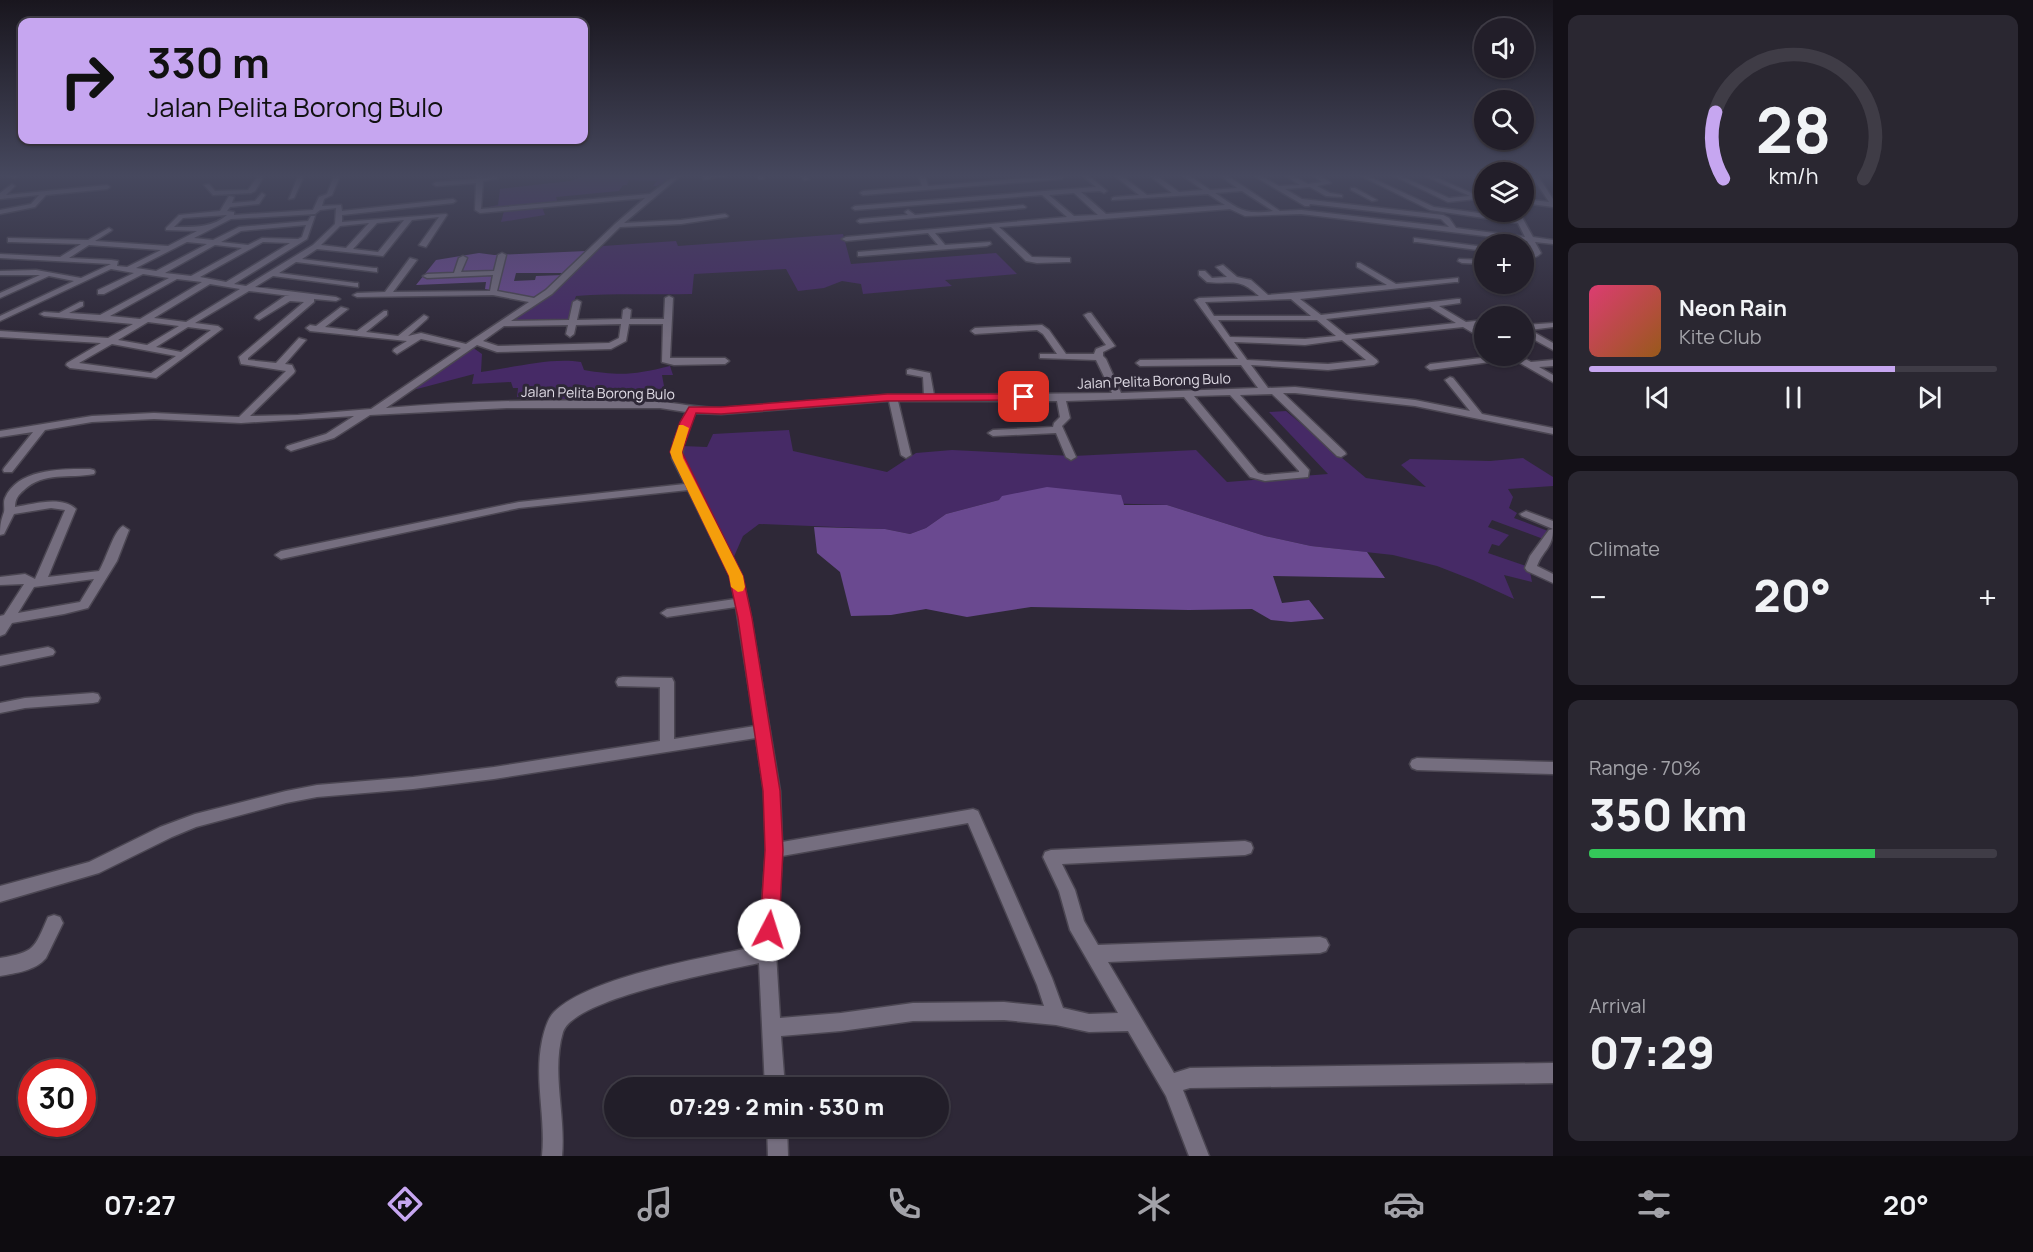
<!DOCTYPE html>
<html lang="en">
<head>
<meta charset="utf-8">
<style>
  :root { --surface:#221e29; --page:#2a2731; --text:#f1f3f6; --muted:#a2a2a8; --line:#3f3c46; --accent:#c6a6f0 }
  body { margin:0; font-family:Manrope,sans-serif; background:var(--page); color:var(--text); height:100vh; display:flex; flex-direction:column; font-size:22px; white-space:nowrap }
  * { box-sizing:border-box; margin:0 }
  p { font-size:20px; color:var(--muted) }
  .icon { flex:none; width:33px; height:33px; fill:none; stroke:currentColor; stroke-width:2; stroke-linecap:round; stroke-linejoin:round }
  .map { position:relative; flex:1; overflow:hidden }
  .drawer { display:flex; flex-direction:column; gap:15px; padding:15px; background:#131017; width:480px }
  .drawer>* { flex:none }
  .guide { position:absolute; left:18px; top:18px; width:570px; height:126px; border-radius:12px; box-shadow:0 2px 4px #0004,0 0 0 2px var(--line); background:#c6a6f0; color:#111; overflow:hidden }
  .tools { position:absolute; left:1474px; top:18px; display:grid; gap:12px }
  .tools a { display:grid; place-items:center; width:60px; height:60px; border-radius:50%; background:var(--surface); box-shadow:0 2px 4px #0004,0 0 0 2px var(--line); font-size:30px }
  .speed { position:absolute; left:18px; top:1059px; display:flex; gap:12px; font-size:30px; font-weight:700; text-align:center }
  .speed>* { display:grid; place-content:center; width:78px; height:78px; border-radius:50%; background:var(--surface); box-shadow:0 2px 4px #0004,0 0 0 2px var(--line); line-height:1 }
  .speed .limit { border:9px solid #d22; background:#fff; color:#111 }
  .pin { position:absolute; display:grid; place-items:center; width:51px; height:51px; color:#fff; margin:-26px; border-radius:12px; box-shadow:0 3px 9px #0006 }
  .me { position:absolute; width:66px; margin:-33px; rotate:5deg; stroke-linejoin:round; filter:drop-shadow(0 0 4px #0008) }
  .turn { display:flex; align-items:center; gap:21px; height:126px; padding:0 30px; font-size:27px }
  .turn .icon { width:78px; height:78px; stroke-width:2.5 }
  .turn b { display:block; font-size:42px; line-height:51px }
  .big { font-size:45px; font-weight:800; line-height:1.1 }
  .drawer .widget { flex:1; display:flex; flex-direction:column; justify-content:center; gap:9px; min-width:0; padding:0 21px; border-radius:12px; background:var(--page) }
  .drawer .dial { align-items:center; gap:0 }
  .dial svg { height:156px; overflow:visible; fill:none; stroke:var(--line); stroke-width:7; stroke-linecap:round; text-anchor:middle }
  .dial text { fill:var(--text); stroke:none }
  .song { display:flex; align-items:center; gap:18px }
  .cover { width:72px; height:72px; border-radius:9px; background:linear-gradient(135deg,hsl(340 70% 55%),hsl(30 70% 35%)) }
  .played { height:6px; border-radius:3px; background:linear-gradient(90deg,var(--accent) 75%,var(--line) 75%) }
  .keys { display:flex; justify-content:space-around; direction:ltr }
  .heat { display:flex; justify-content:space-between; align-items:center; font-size:33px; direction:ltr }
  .charge { height:9px; border-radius:4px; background:linear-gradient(90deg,#34c759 70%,var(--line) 0) }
  .trip { position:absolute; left:604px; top:1077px; width:345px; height:60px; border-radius:30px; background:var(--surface); box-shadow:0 2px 4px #0004,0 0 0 2px var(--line); font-weight:800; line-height:60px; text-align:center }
  .tab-bar { display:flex; height:96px; justify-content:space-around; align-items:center; background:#0e0c10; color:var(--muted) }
  .tab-bar .icon { width:42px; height:42px }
  .tab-bar .current { color:var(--accent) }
  .tab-bar b { font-size:27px; color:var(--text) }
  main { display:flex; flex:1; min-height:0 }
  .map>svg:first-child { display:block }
</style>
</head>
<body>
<main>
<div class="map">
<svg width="1553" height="1156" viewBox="0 0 1553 1156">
  <rect width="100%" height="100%" fill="#2e2837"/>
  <!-- green -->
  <path fill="#462a66" d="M584 176H672L657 186H653L657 181 629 180 627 185H623L619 191 556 197 558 204 542 207 545 215 501 222 504 211 479 209 498 205 500 189 570 181Z
    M843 234 851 264 996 253 1017 274 945 280 952 286 863 294 861 284 842 281 824 288 798 291 786 269 694 274 692 294C653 295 615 293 576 296L567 322H510L540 302 603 246 676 241 678 246Z
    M472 347 482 354 481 372C512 368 551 357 581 362L584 370C620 376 634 375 670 366L673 375H662L667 403 531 402 532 396 517 397 518 388H513L511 382 472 384 474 374 417 389 411 388Z
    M1286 411 1366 478 1426 487 1401 465 1410 459 1490 461 1523 458 1553 477V486L1508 489 1513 497 1509 508 1517 513 1514 518 1553 533 1546 540 1492 520 1488 527 1509 535 1499 546 1492 544 1488 553 1529 567 1532 582 1504 575 1514 599 1473 580 1437 566 1393 555 1311 546 1265 536 1167 505 999 500 946 514 926 528 910 534 885 529 759 524 743 536 729 568 680 463 682 446 707 447 713 434 789 430 793 451 887 472 916 453 952 450 1073 456 1196 450 1227 482 1328 474 1269 412Z"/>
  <!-- water -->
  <path fill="#6a4990" d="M586 251 565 273H516L514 281 535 280 536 276 563 275 538 296 532 298 485 289 486 282 416 285 436 260 479 253 494 255Z
    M1047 487 1121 495 1124 505H1167L1265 536 1311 546 1367 552 1385 578 1273 576 1282 603 1309 600 1324 619 1291 622 1271 620 1252 609 1189 610 1031 607 967 617 926 609 891 615 851 616 840 572 817 553 814 527 885 529 910 534 926 528 946 514 999 500 1002 496Z"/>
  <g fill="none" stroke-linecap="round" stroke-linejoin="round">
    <defs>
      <path id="street" d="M8 176H18L15 178Z
        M258 176H264L255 191 251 193 213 195 204 185 209 184 215 191 248 190Z
        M298 176H304L294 198 289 199Z
        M334 176H340L332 195 324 199 322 206 341 205 342 211 453 199 456 201 453 203 342 215V222L446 214 447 215 426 247 419 245 439 217 412 220 383 256 317 249 302 259 374 268H377V272L296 262 279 273 355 283H358V287L273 276 255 287 336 297 340 299 336 301 314 299V302L248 358V360L276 363 299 338 306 340 285 364 292 365 295 371 294 373 250 416 298 415 371 409 461 348 421 339 397 354 393 351 394 349 407 341 310 331 306 328 310 325 316 326 341 307 348 309 325 327 357 331 384 311H387V315L366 332 398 336 424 315 428 317 427 319 408 336 421 333 466 344 529 302 493 295 357 297 353 295 357 293 385 292 410 258 417 260 393 292 490 291 493 275 427 278 423 276 427 274 454 273 459 258 463 256 467 258 461 272 494 271 498 255 502 253 506 255 497 291 534 298 546 290 615 224 645 198 480 213 475 210 476 183 436 186 433 184 436 182 477 179V176H483V178L495 176 498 178 483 181 481 209 650 194 674 176H680L624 223 681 220 725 214 728 216 727 217 681 224 620 227 552 294 511 321 569 320 573 302 577 300 581 302 577 320 622 319 623 310 627 308 631 310 630 319H664L665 298 669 296 673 298 670 358H725L729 361 725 364 674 365 662 362 663 324H629L626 341 611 349 497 352 477 345 386 408C475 400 567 399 657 402 679 403 699 408 721 408L887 395H924L923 377 907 374V370L910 369 930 373 934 395 1112 393 1096 360 1040 358V354H1057L1043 334 1037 330 975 334 971 331 975 328 1042 325 1049 330 1066 354H1094L1096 349 1106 345 1084 315 1088 313H1091L1115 346 1103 352V356L1106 359 1121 393 1258 388 1241 365 1140 366 1136 363 1140 360 1238 359 1195 300 1199 298 1259 296C1237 276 1233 285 1207 282L1199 275V271H1205L1212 278 1227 277 1216 267 1223 265 1237 277 1251 280 1268 295 1387 285 1357 267V263H1360L1396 284 1458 278V282H1455L1300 299 1321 315 1457 299H1460V303L1439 306 1466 322 1485 320V324L1473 326 1485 333V340L1463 327 1351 339 1377 360 1378 362 1374 365 1328 370 1251 365 1268 388 1295 387 1415 400 1470 411 1445 380 1450 377 1453 378 1482 414 1553 428V434L1415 406 1295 393H1283L1345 452 1346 454 1341 457 1337 456 1272 394 1240 395 1309 470 1308 477 1265 481 1250 477 1184 397 1066 401 1070 418 1062 426 1076 457 1071 460 1066 457 1056 433 993 436 988 433 993 430 1053 427 1054 423 1060 417 1057 401H898L911 455 906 458 901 455 889 401H887L721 414 695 413 684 441 682 458 742 576 751 618 780 791 782 842 973 809 978 811 1052 978 1063 1008 1089 1014 1118 1013 1070 930 1059 891 1043 857 1045 852 1051 850 1245 841 1251 843 1253 848 1251 853 1245 855 1062 864 1075 890 1084 921 1098 945 1320 937 1326 939 1329 945 1326 951 1320 953 1108 962 1174 1073 1190 1068 1553 1063V1083L1190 1088 1183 1090 1209 1156H1189L1166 1096 1128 1031 1089 1032 1056 1025 1004 1020 913 1021 841 1031 781 1036 785 1088H765L759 963C723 971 574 998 563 1032 551 1072 566 1116 562 1156H542C546 1118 534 1079 542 1041 544 1032 547 1019 554 1012 591 976 707 957 759 946L766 850 764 791 756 738 494 779 413 789 317 797 286 803 196 827 172 837 99 873 0 902V886L89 862 160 827 195 814 286 791 317 785 413 777 494 767 660 741V687L618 686 616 682 618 678 623 677 672 678 674 682V739L755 726 736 607 667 617 661 613 667 609 735 599 730 576 688 490 519 508 281 559 275 555 281 551 519 502 685 484 672 458 674 441 686 412 660 408H507L370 415 334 438 291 451 286 448 287 446 326 434 354 416 241 423 154 419 92 422 45 430 12 472H4L3 470 4 468 33 432 0 437V431L92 416 154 413 239 417 286 371 241 364 239 357 304 302 290 301 259 320 255 318 256 316 285 296H290L249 291 195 323 218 326 222 329 156 378 70 368 66 365 67 363 101 343 0 337V331L108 338 133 324 44 316 40 314 44 312 59 313 80 302H83V306L69 313 100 315 169 278 143 274 104 294H98V290L134 273 111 269 0 321V316L74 281 49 276 0 298V293L40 275H0V271L36 270 81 278 111 264 0 258V254L60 257 81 244 11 242H8V238L88 240 109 228 112 230 111 231 95 241 168 246 197 231 166 230V228L179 215 220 211 229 196 234 197 232 203 255 201 262 193 265 195 259 204 230 207 227 211 234 212V215L313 210 319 197 327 194ZM336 208 335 224 313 245 246 286 234 284 307 239 315 216H311L308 221 239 227 213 240 194 238 231 219 315 214 320 210ZM227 215C212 228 193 227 174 227L183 218ZM404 220 378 252 353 249 377 223ZM369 223 346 248 321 245 340 226ZM306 225 302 237 298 239 262 238 248 245 221 242 241 231ZM187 242 207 244 156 271 136 268ZM263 242 290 243 226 282 200 277ZM89 245 161 250 127 267 117 266 118 261 111 260 69 258ZM215 245 242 248 191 276 165 273ZM177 279 202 282 140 319 110 316ZM210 284 240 289 186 322 154 318ZM1291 299 1311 316H1214L1205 302ZM1430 307 1456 323 1346 335 1326 319ZM1218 320H1317L1336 336 1305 339 1230 337ZM148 322 179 326 147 345 118 340ZM621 324 619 338 609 343 498 346 483 341 504 326 568 325 566 334 570 337 574 334 576 325ZM188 327 211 330 181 352 156 347ZM1342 340 1366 360 1328 364 1247 360 1234 342 1305 345ZM112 344 176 356 151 373 79 363ZM1230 395 1299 471V472L1265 475 1258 473 1194 396ZM968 823 1037 985 1044 1006 1004 1002 913 1003 841 1013 780 1018 776 953 782 856Z
        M702 176H726L704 179Z
        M757 176H763L764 178 759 179Z
        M800 176H806L809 179 804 180Z
        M919 176H925L928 186 1054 176 1064 177 1061 179 863 195 860 193 863 191 922 186Z
        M1083 176H1089L1107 191 1104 193 1100 191 1081 192 1106 214 1225 205 1208 194 1112 200V198L1114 197 1139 195 1115 176H1122L1147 195 1172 193 1150 176H1157L1179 192 1203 190 1183 176H1190L1210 190 1237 188 1221 176H1228L1280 211 1301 210 1449 227 1441 219 1310 204 1309 206H1305L1254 176H1261L1279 186 1300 185 1286 176H1293L1308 184 1322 182 1314 176H1321L1331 183 1317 186 1330 193 1342 195V197L1326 196 1310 187 1285 189 1302 199 1443 215 1449 218 1456 228 1525 237 1518 223 1430 210 1361 176H1368L1434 207 1516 218 1513 212H1519L1533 237 1553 240V244L1535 242 1541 253C1536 259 1531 257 1524 256V252L1533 253 1527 241 1301 214 1245 216 1230 209 999 227 1032 257 1070 258V262H1067L1037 263 1026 261 991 227 935 233 945 245 990 242 991 244 987 246 861 256H858V252L938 245 928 233 846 241 842 239 846 237 1067 217 1042 195 855 210 852 208 855 206 1096 187ZM1242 191 1273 211C1243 215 1239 209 1215 193ZM1074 193 1098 215 1074 216 1049 195Z
        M1394 176H1401L1449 198 1470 196 1425 176H1433L1478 196H1485V198L1448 202Z
        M1532 176H1538L1553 199V207L1524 203V199L1549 202Z
        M12 184 15 186 6 195 107 185 110 187 107 189 46 195 35 207 0 214V210L31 204 39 195 0 199V193Z
        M1351 188H1355L1377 200 1372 201 1351 190Z
        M1023 205 1026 207 1025 208 860 223 857 221 860 219 908 215 905 212 908 210 915 215Z
        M1414 238 1485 247V251L1417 242H1414Z
        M1459 259 1485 260V264L1462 263 1458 261Z
        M1553 323V327L1530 330 1553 343V350L1524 334V325Z
        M1498 356H1520L1531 362 1553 360V366L1539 367 1553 375V382L1513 359 1430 370 1426 367 1430 364Z
        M90 469 94 470 95 472 94 474C69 479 44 471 24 490 18 495 15 499 15 507 33 504 62 495 76 509L48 577 99 571C106 560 114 530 123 526L129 530 117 561 88 608 64 614 12 623 5 634 0 636V616L4 615 24 584 0 585V577L25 574 35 579 65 510 51 508 14 514 4 534 0 535C0 524 1 521 4 512 5 508 3 502 5 498 18 468 63 469 90 469ZM94 579 80 602 18 613 34 587Z
        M1526 511 1553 521V529L1522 516 1520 514Z
        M1553 529C1553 548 1543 550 1537 566L1553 574V583L1527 571 1525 568 1530 556 1549 530Z
        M48 647 53 649 55 652 53 655 0 666V656Z
        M93 693 98 694 100 698 98 702 93 703 25 708 0 713V703L25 698Z
        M1417 758 1553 762V774L1417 770 1412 768 1410 764 1412 760Z
        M54 915 60 917 63 923 46 958C35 971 16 973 0 976V958C35 952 34 949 48 917Z
        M767 1126H787L788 1156H768Z"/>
    </defs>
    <!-- street casing -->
    <use href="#street" stroke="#4b4652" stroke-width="3"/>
    <!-- street -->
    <use href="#street" fill="#756e7f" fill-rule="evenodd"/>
  </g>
  <!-- sky -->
  <linearGradient id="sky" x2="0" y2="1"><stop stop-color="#19161e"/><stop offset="0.52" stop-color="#46485e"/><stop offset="1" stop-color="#46485e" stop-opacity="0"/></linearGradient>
  <rect width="1553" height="338" fill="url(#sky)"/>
  <!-- route -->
  <path fill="#e11d48" stroke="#92132f" stroke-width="1.5" d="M887 394H1024L1030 397 1024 400 887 401 721 414 696 413 682 452 743 576 752 618 780 791 783 850 779 930 776 937 769 939 762 937 760 930 765 850 763 791 738 618 729 576 670 452 680 422 689 407H721Z"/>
  <!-- slow -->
  <path fill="#f59e0b" d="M679 425H683L689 428 682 452 683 458 743 576 745 587 743 591 738 592 731 587 729 576 672 458 670 452Z"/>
  <g text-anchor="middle" stroke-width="6" stroke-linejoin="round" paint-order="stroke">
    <!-- far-street labels -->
    <g font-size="14" fill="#e0dce6" stroke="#2e2837">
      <text transform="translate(1154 381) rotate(-2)" y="5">Jalan Pelita Borong Bulo</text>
      <text transform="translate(598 393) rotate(1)" y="5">Jalan Pelita Borong Bulo</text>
    </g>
  </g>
</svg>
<div class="tools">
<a><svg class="icon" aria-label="sound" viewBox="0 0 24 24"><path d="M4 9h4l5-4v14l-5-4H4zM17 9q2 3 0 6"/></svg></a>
<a><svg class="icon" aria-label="search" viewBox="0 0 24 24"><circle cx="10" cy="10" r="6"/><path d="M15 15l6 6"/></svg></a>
<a><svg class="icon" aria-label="layers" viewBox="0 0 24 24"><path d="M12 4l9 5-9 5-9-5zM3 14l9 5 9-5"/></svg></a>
<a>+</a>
<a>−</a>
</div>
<div class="speed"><div class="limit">30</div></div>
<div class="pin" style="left:1024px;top:397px;background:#d93025"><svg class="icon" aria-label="arrive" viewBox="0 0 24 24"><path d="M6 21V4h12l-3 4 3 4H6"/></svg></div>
<svg class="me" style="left:769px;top:930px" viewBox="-20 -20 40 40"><circle r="19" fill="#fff"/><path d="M0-13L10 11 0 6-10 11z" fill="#e11d48"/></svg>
<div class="trip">07:29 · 2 min · 530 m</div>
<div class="guide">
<div class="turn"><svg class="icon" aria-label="right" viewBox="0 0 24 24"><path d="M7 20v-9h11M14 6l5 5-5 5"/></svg><div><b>330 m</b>Jalan Pelita Borong Bulo</div></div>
</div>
</div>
<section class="drawer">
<div class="widget dial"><svg viewBox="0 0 100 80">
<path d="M14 69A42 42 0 1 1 86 69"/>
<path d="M14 69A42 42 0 0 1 10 35" stroke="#c6a6f0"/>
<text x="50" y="56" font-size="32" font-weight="700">28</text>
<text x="50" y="72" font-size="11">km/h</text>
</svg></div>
<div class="widget">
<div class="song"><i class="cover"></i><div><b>Neon Rain</b><p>Kite Club</p></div></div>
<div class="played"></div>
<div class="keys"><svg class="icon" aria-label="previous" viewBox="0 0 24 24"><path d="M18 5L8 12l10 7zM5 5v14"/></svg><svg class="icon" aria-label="pause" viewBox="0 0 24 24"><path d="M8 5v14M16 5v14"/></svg><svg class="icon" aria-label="next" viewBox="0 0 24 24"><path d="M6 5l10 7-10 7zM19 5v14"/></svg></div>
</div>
<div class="widget"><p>Climate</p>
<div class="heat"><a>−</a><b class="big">20°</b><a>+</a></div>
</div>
<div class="widget"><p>Range · 70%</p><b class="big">350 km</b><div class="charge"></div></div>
<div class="widget"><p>Arrival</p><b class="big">07:29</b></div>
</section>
</main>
<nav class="tab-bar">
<b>07:27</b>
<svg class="icon current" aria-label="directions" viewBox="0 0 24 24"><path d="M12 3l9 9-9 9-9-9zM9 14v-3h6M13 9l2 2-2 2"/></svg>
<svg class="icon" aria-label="music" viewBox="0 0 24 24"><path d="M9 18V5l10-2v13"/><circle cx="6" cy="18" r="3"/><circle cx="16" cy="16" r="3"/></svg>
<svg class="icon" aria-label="phone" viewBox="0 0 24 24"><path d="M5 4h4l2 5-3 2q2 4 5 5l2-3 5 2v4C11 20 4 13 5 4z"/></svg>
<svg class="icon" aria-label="climate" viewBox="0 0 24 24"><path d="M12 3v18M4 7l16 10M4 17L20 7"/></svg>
<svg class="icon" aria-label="car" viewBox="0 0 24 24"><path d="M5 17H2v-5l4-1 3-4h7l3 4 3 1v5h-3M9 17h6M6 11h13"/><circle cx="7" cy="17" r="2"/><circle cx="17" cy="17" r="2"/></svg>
<svg class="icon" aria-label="filters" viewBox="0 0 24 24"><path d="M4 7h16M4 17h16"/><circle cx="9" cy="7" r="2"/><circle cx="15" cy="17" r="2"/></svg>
<b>20°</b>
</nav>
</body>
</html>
